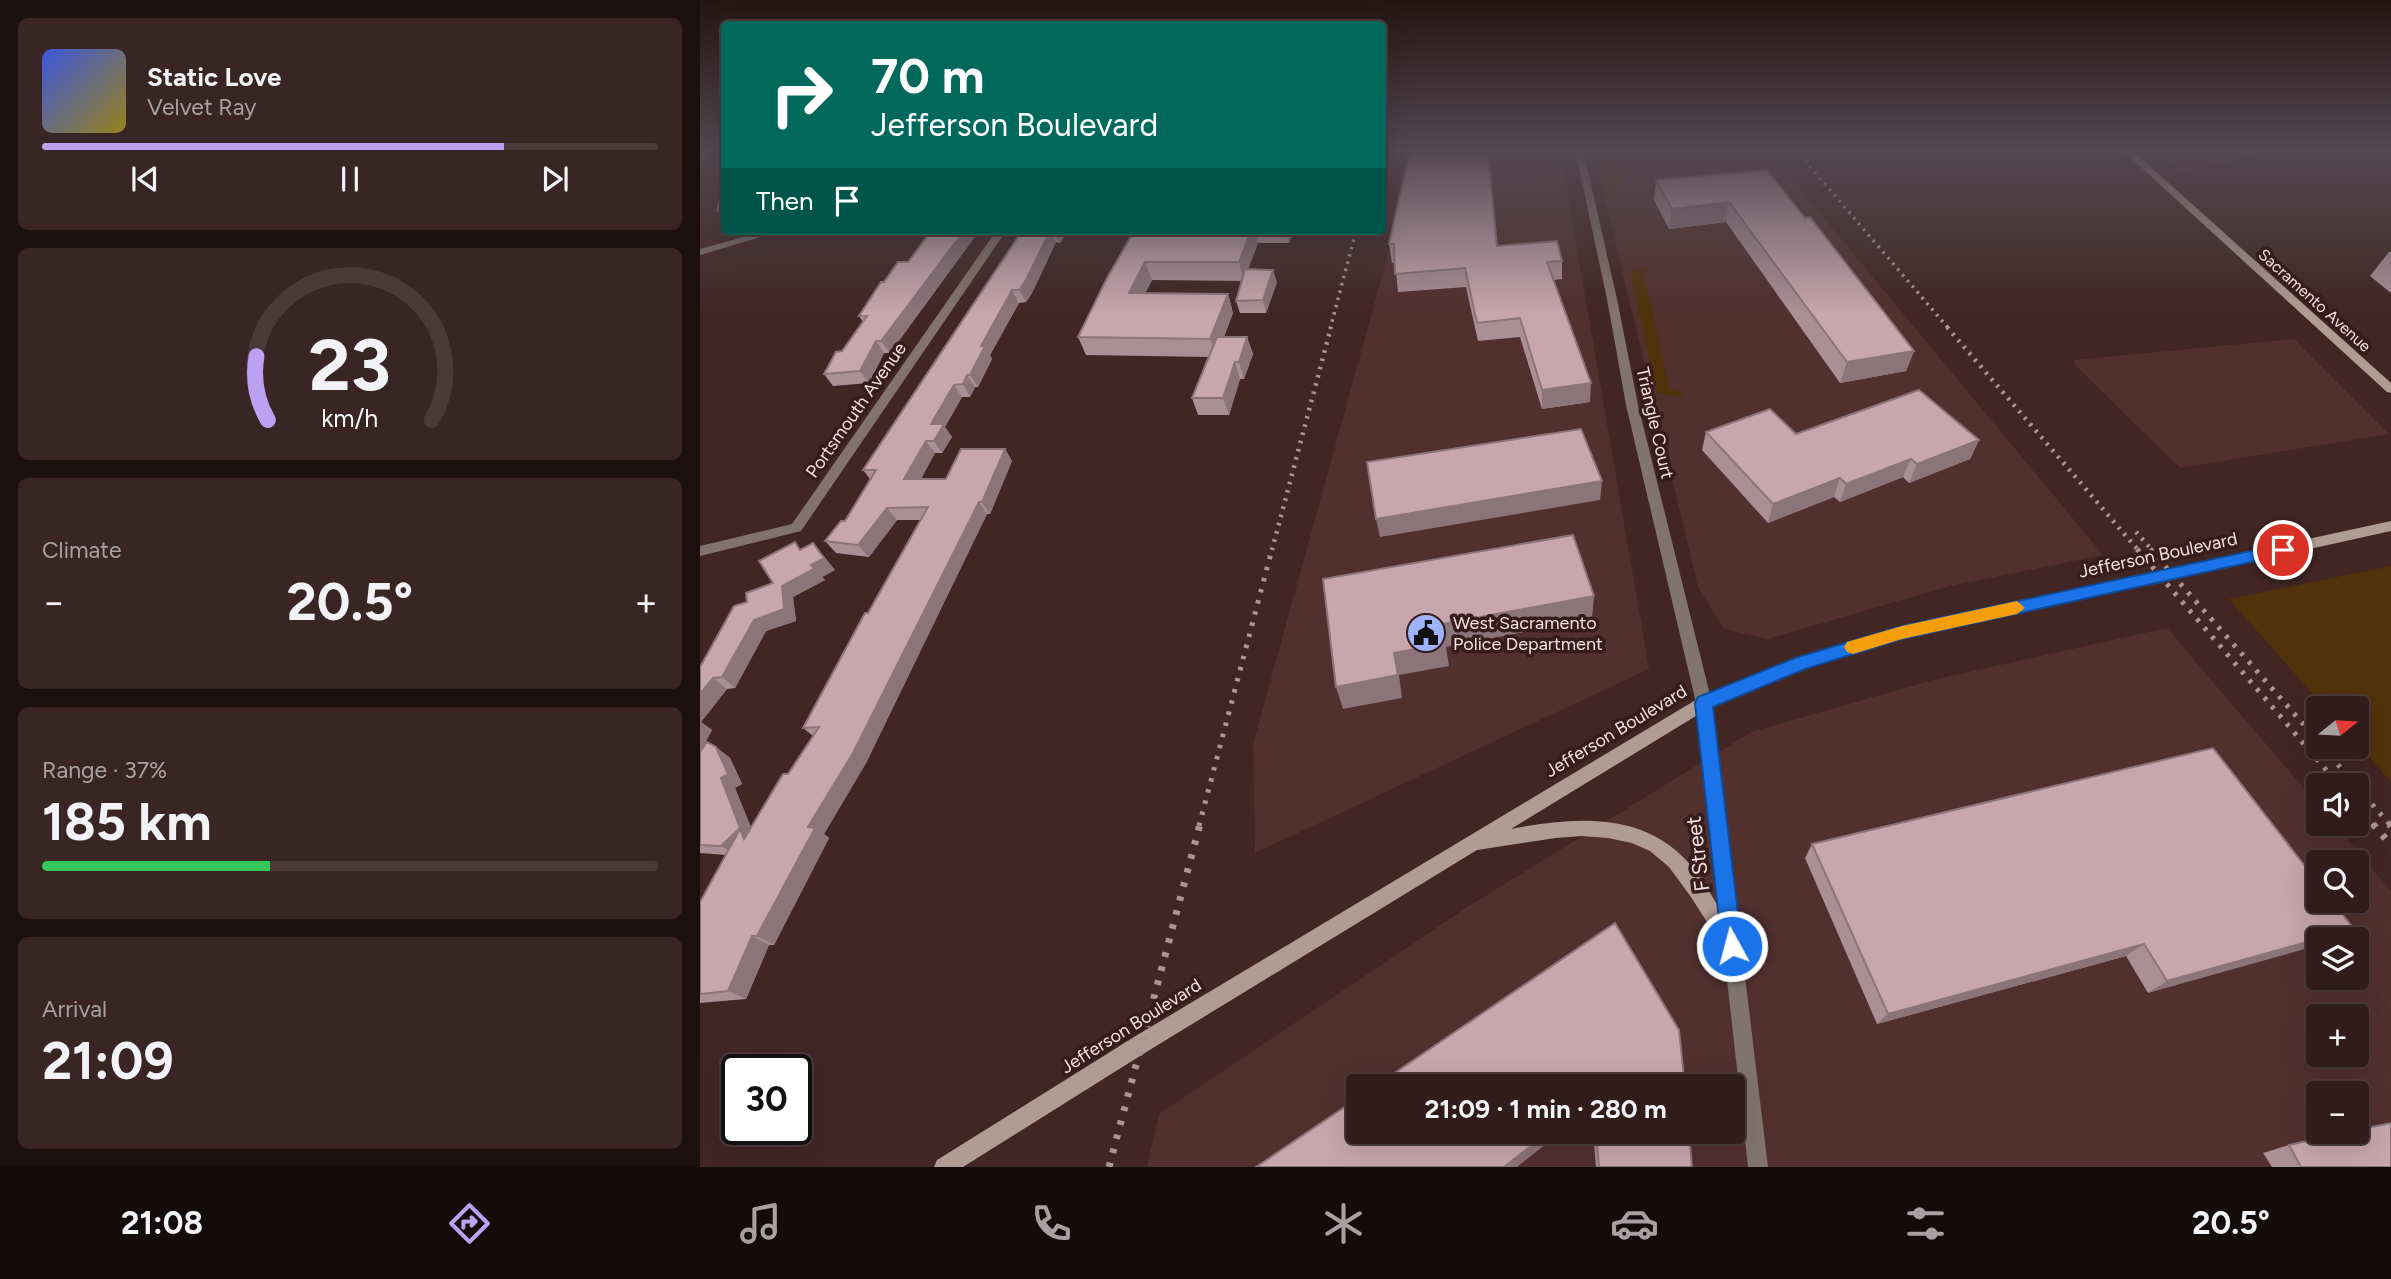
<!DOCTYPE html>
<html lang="en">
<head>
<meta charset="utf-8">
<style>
  :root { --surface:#311c1b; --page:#392524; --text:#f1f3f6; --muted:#a8a1a3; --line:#4c3a3a; --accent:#bca0f2 }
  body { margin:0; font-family:Figtree,sans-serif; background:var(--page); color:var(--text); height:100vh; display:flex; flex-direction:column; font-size:26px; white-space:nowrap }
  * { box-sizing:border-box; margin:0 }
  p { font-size:23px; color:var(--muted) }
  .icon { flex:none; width:38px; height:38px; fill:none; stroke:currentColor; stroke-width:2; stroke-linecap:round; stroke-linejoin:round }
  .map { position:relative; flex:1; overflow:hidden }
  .drawer { display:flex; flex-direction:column; gap:18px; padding:18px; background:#1b0f0f; width:700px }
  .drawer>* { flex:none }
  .guide { position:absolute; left:21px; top:21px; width:665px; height:214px; border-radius:7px; box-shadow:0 7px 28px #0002,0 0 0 2px var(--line); background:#00695c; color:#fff; overflow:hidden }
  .needle { width:46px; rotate:72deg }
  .fabs { position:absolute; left:1606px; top:696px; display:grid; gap:14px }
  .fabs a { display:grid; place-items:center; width:63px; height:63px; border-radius:7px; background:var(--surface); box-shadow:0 7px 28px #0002,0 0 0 2px var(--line); font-size:35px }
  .speed { position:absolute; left:21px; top:1054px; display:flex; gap:14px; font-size:35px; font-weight:700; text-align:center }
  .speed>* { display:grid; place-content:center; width:91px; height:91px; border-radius:50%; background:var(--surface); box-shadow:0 7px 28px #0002,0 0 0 2px var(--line); line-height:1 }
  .speed .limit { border:4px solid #111; border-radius:10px; background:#fff; color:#111 }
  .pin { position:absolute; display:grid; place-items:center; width:60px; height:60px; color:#fff; margin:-30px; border:4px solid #fff; border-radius:50%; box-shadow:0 2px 7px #0007 }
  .me { position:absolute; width:77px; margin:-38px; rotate:353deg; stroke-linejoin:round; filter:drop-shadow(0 0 5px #0008) }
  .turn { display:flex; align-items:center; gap:24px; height:147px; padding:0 35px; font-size:32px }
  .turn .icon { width:91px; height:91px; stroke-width:2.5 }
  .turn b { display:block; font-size:49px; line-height:60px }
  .then { display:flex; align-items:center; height:66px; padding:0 35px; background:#0003; gap:14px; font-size:26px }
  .big { font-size:52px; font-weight:700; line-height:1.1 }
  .drawer .widget { flex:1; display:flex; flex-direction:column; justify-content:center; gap:10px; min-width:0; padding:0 24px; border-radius:10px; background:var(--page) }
  .drawer .dial { align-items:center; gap:0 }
  .dial svg { height:182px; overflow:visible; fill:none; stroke:var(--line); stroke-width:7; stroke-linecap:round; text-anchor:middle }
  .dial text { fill:var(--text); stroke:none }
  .song { display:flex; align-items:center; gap:21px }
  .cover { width:84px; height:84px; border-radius:10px; background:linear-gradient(135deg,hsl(230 70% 55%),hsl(50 70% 35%)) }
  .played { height:7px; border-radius:4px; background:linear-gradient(90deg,var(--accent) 75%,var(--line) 75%) }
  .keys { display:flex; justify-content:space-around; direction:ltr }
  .heat { display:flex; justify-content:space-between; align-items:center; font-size:38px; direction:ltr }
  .charge { height:10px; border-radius:5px; background:linear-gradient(90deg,#34c759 37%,var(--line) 0) }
  .trip { position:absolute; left:646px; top:1074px; width:399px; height:70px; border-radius:7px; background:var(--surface); box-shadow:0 7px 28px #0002,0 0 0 2px var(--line); font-weight:700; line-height:70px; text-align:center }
  .tabs { display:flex; height:112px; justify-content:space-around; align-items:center; background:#140b0b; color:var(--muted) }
  .tabs .icon { width:49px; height:49px }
  .tabs .current { color:var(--accent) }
  .tabs b { font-size:32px; color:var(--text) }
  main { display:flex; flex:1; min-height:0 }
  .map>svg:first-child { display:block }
</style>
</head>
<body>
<main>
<section class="drawer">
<div class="widget">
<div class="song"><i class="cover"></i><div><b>Static Love</b><p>Velvet Ray</p></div></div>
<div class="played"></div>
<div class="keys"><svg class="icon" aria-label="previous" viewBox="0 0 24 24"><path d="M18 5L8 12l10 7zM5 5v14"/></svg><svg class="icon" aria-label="pause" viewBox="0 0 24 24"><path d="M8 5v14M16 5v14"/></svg><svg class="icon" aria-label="next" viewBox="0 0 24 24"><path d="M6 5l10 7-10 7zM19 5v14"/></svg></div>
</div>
<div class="widget dial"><svg viewBox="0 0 100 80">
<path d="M14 69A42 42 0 1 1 86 69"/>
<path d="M14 69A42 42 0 0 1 9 41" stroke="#bca0f2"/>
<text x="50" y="56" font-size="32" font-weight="700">23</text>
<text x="50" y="72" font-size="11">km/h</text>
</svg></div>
<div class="widget"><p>Climate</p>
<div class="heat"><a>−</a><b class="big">20.5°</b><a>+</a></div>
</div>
<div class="widget"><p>Range · 37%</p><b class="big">185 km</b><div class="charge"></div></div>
<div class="widget"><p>Arrival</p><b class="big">21:09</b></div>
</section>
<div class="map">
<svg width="1691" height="1167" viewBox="0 0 1691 1167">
  <rect width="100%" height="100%" fill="#412624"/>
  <!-- built -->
  <path fill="#51302e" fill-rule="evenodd" d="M717 149H860L949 669 555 853 553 744Z
    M893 149H1067L1403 555 1250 586 1068 639 1024 629 998 587Z
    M1453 149H1603L1480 171Z
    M1594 339 1689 434 1480 468 1376 366 1374 360Z
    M1467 628 1619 806V824H1634L1691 891V1167H447L459 1114 769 906 1051 732 1233 680ZM1619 863H1657V901H1619ZM1619 940H1657V978H1619ZM1619 1017H1657V1055H1619ZM658 1087H1032V1132H658ZM1619 1094H1657V1132H1619Z"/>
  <!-- green -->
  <path fill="#51320a" d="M913 155 922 185 917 186 920 196H911L900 156Z
    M948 267 952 269 943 271 970 390 982 391 983 397 957 393 930 271Z
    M1691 566V782L1657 744V709H1626L1529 599Z"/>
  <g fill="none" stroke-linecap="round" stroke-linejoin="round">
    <!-- minor -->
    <path fill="#81746e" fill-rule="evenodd" d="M0 149H7L4 159 0 162Z
      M875 149H883L917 299 938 405 1012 703 1068 1167H1048L996 703 926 405 907 299Z
      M65 231H81L0 255V249Z
      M296 231H306L101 531 0 556V546L92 524Z"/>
    <!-- secondary -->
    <path fill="#b09c92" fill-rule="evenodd" d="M1421 149H1431L1691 383V393L1687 392Z
      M1691 521V531L1202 639 1104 668 1009 708 811 829C868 818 935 811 981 855 1005 878 1020 912 1038 940L1041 946 1038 952 1032 955 1026 952 991 897 969 867 950 851 932 843 908 838 882 836 856 838 777 850 448 1051 263 1167H234L237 1160 434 1037 999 698 1096 659 1202 627Z"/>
    <!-- rail-far3 -->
    <path stroke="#ac9695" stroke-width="3.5" stroke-dasharray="2.5 5" stroke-linecap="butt" d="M1095 149 1249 329
      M630 329 656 231"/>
    <!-- rail-far2 -->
    <path stroke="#ac9695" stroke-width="4.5" stroke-dasharray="2.5 6" stroke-linecap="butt" d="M1247 327 1438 550
      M1436 532 1452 550
      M572 550 631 327"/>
    <!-- rail-far1 -->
    <path stroke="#ac9695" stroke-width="5" stroke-dasharray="3.5 8" stroke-linecap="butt" d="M1437 549 1640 786
      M1450 549 1619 742
      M1623 747 1656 786
      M1657 787 1691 826
      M1657 806 1674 826
      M499 826 572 549"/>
    <!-- rail -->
    <path stroke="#ac9695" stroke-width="7" stroke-dasharray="4.5 10" stroke-linecap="butt" d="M1673 824 1691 845
      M1689 824 1691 826
      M409 1167 500 824"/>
  </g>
  <!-- wall -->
  <path fill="#ab8f96" d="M1535 149H1580L1543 155Z
    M1067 170 1214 351 1206 371 1140 383 1026 222 969 229 954 200 956 180Z
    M231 231H279L190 353H184L169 383 133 386 124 374 142 351 163 322 159 316 184 282 208 262Z
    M322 231H368L360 243 356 242 332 293 326 302 319 303 290 355 292 359 278 387H275L270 397H262L245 427 252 437 242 453H235L221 479H246L305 449 312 461 290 514H287L166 763 124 834 129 838 74 945H69L46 999 0 1003V902L26 855 0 853V667L47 602 73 583 101 549 113 543 135 570 122 577 125 580 93 597 96 621 66 631 35 688 27 689 1 722 12 730 1 750 16 747 30 758 42 784 35 788 51 828 113 736 103 728 221 520H197L169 557 136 553 125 541 145 521 170 479 163 470Z
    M434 231H593L589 243H558L548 269 577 282 566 313H540L536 301 542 281 452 280 445 293 528 294 533 313 524 337H547L553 354 544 379H540L529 415H498L492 398 508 357 386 355 378 337Z
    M689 244 797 246 862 261V279L853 280 890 402 842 409 820 337 778 341 766 287 698 292 695 262 692 263Z
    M1689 252H1691V293L1670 276Z
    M1006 432 1096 434 1279 440 1270 459 1209 483 1203 477 1140 502 1134 497 1068 523 1002 450Z
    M1112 844 1619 901 1448 993 1426 956 1177 1024 1105 858Z
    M893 1132H989L992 1167H896Z
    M1589 1145 1691 1167H1572L1563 1153Z"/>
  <!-- shaded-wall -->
  <path fill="#8b747a" d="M1547 149H1580L1543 155Z
    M1029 202 1026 222 969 229 972 209Z
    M24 209V220L17 210Z
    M264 231H279L190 353 181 341Z
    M350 231 356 242 332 293 326 302 319 290Z
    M354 231H368L360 243Z
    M551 231H555L558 243 544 281 539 262Z
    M586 231H593L589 243Z
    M445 262 452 280 436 311 429 293Z
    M573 270 577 282 566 313 563 300Z
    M312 290 319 303 290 355 292 359 278 387 270 375 281 346Z
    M528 294 533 313 516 357 510 339Z
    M547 337 553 354 544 379 539 362Z
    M176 341 184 353 169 383 160 371Z
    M1214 351 1206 371 1140 383 1147 362Z
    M535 362 540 379 529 415 523 398Z
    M267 375 275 387 270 397 263 384Z
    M891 383 890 402 842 409V390Z
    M254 385 262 397 245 427 252 437 242 453 234 441 231 424Z
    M1279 440 1270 459 1209 483 1217 464Z
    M226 441 235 453 213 492 204 479Z
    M305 449 312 461 290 514 282 502Z
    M1211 459 1203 477 1140 502 1146 484Z
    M1140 478 1134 497 1068 523 1073 504Z
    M902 481 900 500 680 537 676 519Z
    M279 502 287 514 166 763 124 834 129 838 74 945 57 936 108 827Z
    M187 508 197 520 169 557 158 545Z
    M113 543 135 570 122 577 125 580 93 597 96 621 66 631 35 688 22 677 54 620 82 586 111 565Z
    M894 596 892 619 746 647 749 666 699 675 702 698 643 709 636 687 742 624Z
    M13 678 27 689 1 722 12 730 0 753V694Z
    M16 747 30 758 42 784 35 788 55 837 36 855 21 846V778Z
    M1654 929 1634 940H1619V945L1448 993 1467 981Z
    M52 936 69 945 46 999 28 991Z
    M1444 944 1426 956 1177 1024 1188 1014Z
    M849 1132H861L817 1167H804Z"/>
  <!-- building -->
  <path fill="#c7a6ae" stroke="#8b747a" stroke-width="2" d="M710 149H788L797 246 857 241 862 261 847 262 891 383 842 390 820 318 777 323 765 268 695 274 694 244H689Z
    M1067 170 1105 218 1110 217 1214 351 1147 362 1029 202 972 209 956 180Z
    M24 184V209L17 210Z
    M231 231H264L181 341H176L160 371 124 374 136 352 142 351 167 316H159L181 282H184L198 262H208Z
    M322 231H350L326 280 319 290H312L281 346H285L270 375H267L263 384 254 385 231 424H244L234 441H226L204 479H246L261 449H305L282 502H279L153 753 108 827 115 828 57 936H52L28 991 0 994V902L40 829 44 839 83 774H88L119 727 103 728 165 613H168L228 507 187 508 158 545 125 541 141 521H145L176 470H163Z
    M434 231H551L539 262H445L429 293 528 294 510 339 378 337 407 278Z
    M545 269 573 270 563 300 536 301Z
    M517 337H547L539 362H535L523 398H492Z
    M1219 390 1279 440 1217 464 1211 459 1146 484 1140 478 1073 504 1006 432 1070 409 1096 434Z
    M881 429 902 481 676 519 667 462Z
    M873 535 894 596 742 624 746 643 694 653 698 675 636 687 623 579Z
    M95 542 100 550 113 543 124 558 111 565 114 569 82 586 84 609 54 620 22 677 13 678 0 694V667L34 606 47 602 46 593 73 583 59 561Z
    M7 742 16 747 28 774 21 778 40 828 21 846 0 845V752Z
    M1513 748 1619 884V901H1632L1654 929 1467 981 1444 944 1188 1014 1112 844Z
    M915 923 979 1030 985 1087H674Z
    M658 1098V1132H849L804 1167H556Z
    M1691 1123V1167H1601L1589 1145 1648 1132H1657V1130Z
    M896 1132H989L992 1167H899Z"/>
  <!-- sky -->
  <linearGradient id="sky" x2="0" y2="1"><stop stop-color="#241514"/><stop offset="0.48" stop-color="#544750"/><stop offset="1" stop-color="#544750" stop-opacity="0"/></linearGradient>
  <rect width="1691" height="313" fill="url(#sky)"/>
  <!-- route -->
  <path fill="#1a73e8" stroke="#114b97" stroke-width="2" d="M1583 544 1590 550 1588 554 1202 639 1105 669 1013 707 1042 946 1039 954 1032 957 1025 954 1022 946 995 703 998 697 1095 658 1202 626Z"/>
  <!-- slow -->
  <path fill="#f59e0b" d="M1317 601 1325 608 1317 614 1202 639 1153 654 1147 652 1144 647 1147 642 1202 626Z"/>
  <!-- icons -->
  <defs>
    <symbol id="civic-disc" viewBox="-11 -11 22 22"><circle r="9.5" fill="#9fb3fd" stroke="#361c1b"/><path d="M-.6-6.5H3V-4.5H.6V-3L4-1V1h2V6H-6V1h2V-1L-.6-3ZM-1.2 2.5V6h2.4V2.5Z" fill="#111"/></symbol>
  </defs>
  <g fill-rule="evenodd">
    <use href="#civic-disc" x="704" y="611" width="44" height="44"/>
  </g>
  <g text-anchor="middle" stroke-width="7" stroke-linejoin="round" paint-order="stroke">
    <!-- far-street labels -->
    <g font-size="16" fill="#f4e1e0" stroke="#361c1b">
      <text transform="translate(1615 300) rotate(42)" y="6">Sacramento Avenue</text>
    </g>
    <!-- street labels -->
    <g font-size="18" fill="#f4e1e0" stroke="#361c1b">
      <text transform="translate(156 410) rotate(-55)" y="6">Portsmouth Avenue</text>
      <text transform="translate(955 423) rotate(77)" y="6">Triangle Court</text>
      <text transform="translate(1458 555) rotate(-12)" y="6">Jefferson Boulevard</text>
      <text transform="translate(916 731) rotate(-31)" y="6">Jefferson Boulevard</text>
      <text transform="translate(431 1026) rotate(-32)" y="6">Jefferson Boulevard</text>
    </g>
    <!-- poi labels -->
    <g font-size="18" fill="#f4e1e0" stroke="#361c1b" text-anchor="start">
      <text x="753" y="629">West Sacramento<tspan x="753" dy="21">Police Department</tspan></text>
    </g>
    <!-- near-street labels -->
    <g font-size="21" fill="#f4e1e0" stroke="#361c1b">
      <text transform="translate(998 854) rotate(-97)" y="7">F Street</text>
    </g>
  </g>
</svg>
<div class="fabs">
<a><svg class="needle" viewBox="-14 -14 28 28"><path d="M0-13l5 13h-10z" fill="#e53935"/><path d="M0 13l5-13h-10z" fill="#a8a1a3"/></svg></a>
<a><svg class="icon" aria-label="sound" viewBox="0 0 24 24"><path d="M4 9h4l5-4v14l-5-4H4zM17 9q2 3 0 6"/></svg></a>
<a><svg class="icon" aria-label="search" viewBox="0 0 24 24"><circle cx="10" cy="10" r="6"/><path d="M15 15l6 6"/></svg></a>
<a><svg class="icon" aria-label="layers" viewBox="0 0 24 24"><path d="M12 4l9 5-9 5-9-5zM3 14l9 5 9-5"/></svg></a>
<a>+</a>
<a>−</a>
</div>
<div class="speed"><div class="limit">30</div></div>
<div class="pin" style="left:1583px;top:550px;background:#d93025"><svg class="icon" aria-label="arrive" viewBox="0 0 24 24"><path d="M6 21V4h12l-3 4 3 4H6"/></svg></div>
<svg class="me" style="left:1032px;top:946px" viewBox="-20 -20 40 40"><circle r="17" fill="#1a73e8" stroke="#fff" stroke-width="3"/><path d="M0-11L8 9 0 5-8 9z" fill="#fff"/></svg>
<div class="trip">21:09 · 1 min · 280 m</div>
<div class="guide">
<div class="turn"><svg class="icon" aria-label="right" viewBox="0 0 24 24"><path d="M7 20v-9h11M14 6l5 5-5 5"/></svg><div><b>70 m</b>Jefferson Boulevard</div></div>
<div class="then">Then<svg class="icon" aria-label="arrive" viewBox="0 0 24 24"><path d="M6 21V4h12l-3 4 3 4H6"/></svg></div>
</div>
</div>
</main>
<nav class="tabs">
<b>21:08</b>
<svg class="icon current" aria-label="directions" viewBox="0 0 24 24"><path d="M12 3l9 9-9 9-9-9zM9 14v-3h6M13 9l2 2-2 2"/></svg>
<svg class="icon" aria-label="music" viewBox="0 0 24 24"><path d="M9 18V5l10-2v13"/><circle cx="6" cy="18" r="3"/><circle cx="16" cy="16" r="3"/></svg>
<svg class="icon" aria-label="phone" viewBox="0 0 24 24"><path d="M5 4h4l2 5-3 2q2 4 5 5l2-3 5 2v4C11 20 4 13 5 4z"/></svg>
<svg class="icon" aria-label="climate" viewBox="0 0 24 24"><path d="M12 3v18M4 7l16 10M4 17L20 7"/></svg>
<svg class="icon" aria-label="car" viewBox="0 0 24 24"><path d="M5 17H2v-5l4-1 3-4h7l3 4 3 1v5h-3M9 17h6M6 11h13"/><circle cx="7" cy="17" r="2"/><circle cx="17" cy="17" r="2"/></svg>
<svg class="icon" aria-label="filters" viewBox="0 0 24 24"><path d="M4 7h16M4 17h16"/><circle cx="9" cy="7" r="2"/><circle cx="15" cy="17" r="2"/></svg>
<b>20.5°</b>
</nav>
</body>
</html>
